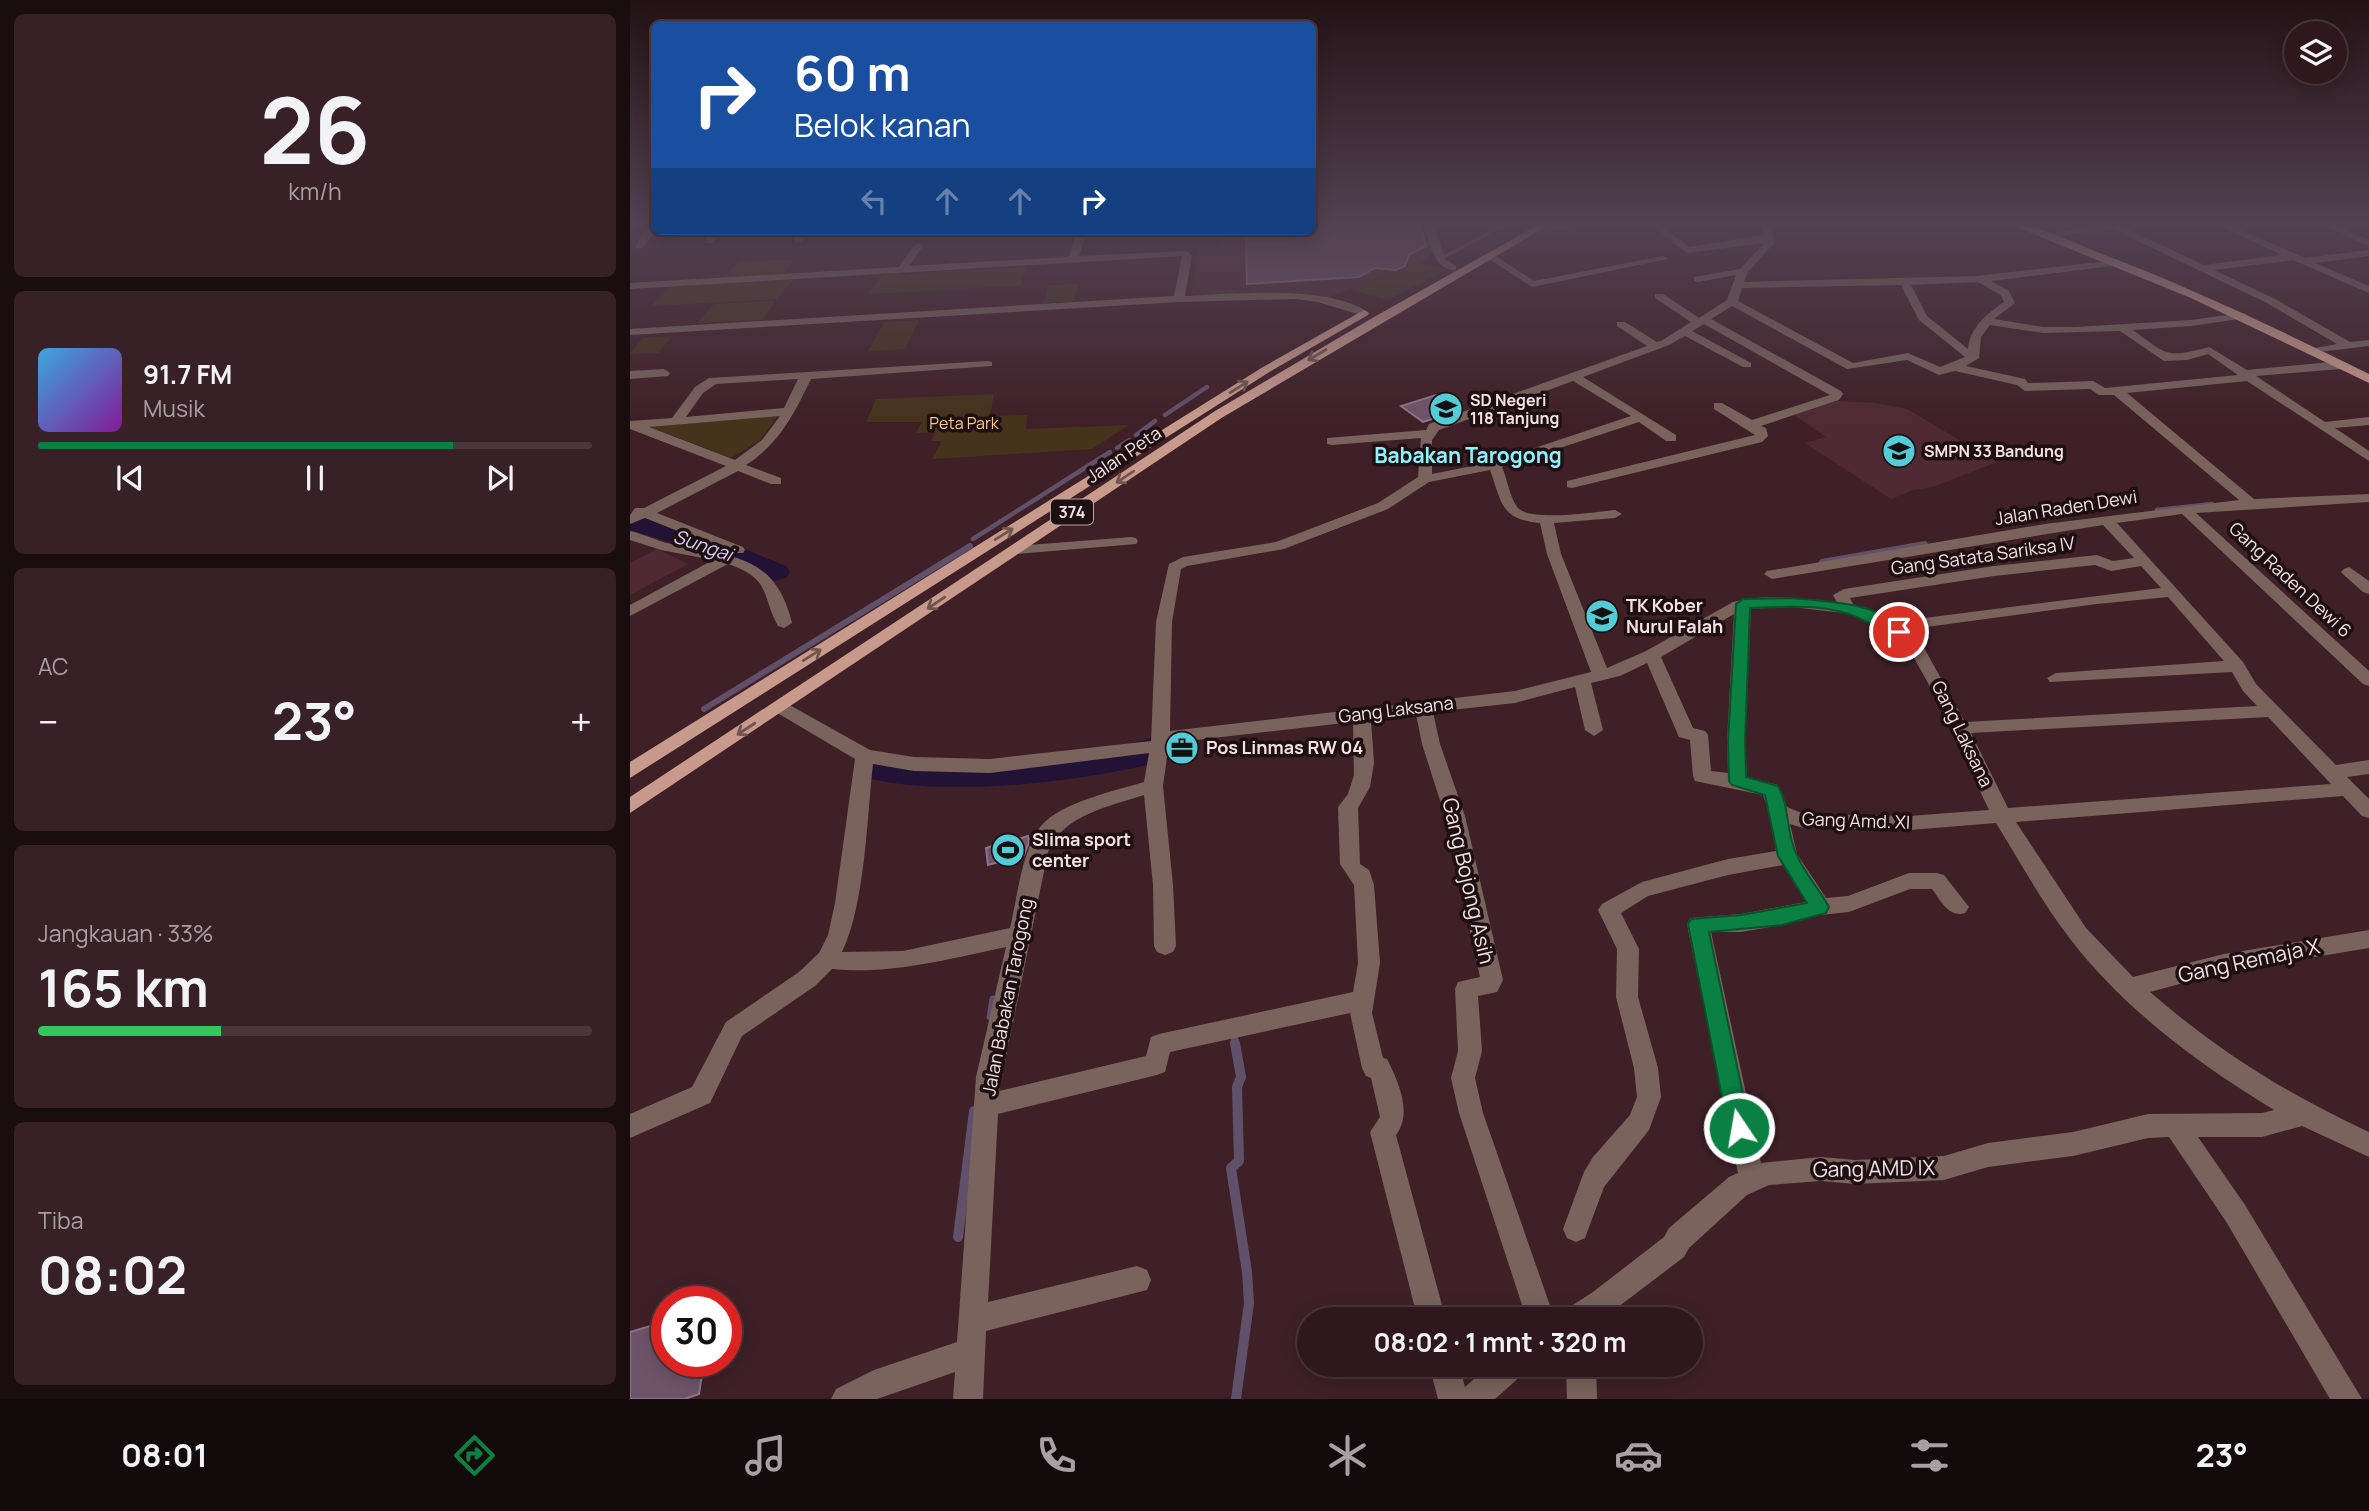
<!DOCTYPE html>
<html lang="id">
<head>
<meta charset="utf-8">
<style>
  :root { --surface:#2f181d; --page:#372126; --text:#f1f3f6; --muted:#a7a0a4; --line:#4a373b; --accent:#0b8043 }
  body { margin:0; font-family:Manrope,sans-serif; background:var(--page); color:var(--text); height:100vh; display:flex; flex-direction:column; font-size:26px; white-space:nowrap }
  * { box-sizing:border-box; margin:0 }
  p { font-size:23px; color:var(--muted) }
  .icon { flex:none; width:38px; height:38px; fill:none; stroke:currentColor; stroke-width:2; stroke-linecap:round; stroke-linejoin:round }
  .map { position:relative; flex:1; overflow:hidden }
  .drawer { display:flex; flex-direction:column; gap:14px; padding:14px; background:#1a0d10; width:630px }
  .drawer>* { flex:none }
  .top-card { position:absolute; left:21px; top:21px; width:665px; height:214px; border-radius:10px; box-shadow:0 4px 18px #0003,0 0 0 2px var(--line); background:#1a4fa0; color:#fff; overflow:hidden }
  .tools { position:absolute; left:1654px; top:21px; display:grid; gap:14px }
  .tools a { display:grid; place-items:center; width:63px; height:63px; border-radius:50%; background:var(--surface); box-shadow:0 4px 18px #0003,0 0 0 2px var(--line); font-size:35px }
  .speed { position:absolute; left:21px; top:1286px; display:flex; gap:14px; font-size:35px; font-weight:700; text-align:center }
  .speed>* { display:grid; place-content:center; width:91px; height:91px; border-radius:50%; background:var(--surface); box-shadow:0 4px 18px #0003,0 0 0 2px var(--line); line-height:1 }
  .speed .limit { border:10px solid #d22; background:#fff; color:#111 }
  .pin { position:absolute; display:grid; place-items:center; width:60px; height:60px; color:#fff; margin:-30px; border:4px solid #fff; border-radius:50%; box-shadow:0 2px 7px #0007 }
  .me { position:absolute; width:77px; margin:-38px; rotate:348deg; stroke-linejoin:round; filter:drop-shadow(0 0 5px #0008) }
  .turn { display:flex; align-items:center; gap:24px; height:147px; padding:0 28px; font-size:32px }
  .turn .icon { width:91px; height:91px; stroke-width:2.5 }
  .turn b { display:block; font-size:49px; line-height:60px }
  .lanes { display:flex; align-items:center; height:66px; padding:0 28px; background:#0003; justify-content:center; gap:35px; direction:ltr }
  .lanes .off { opacity:.35 }
  .big { font-size:52px; font-weight:700; line-height:1.1 }
  .drawer .card { flex:1; display:flex; flex-direction:column; justify-content:center; gap:10px; min-width:0; padding:0 24px; border-radius:10px; background:var(--page) }
  .drawer .dial { align-items:center; gap:0 }
  .dial b { font-size:91px; line-height:1 }
  .song { display:flex; align-items:center; gap:21px }
  .cover { width:84px; height:84px; border-radius:10px; background:linear-gradient(135deg,hsl(200 70% 55%),hsl(290 70% 35%)) }
  .played { height:7px; border-radius:4px; background:linear-gradient(90deg,var(--accent) 75%,var(--line) 75%) }
  .keys { display:flex; justify-content:space-around; direction:ltr }
  .heat { display:flex; justify-content:space-between; align-items:center; font-size:38px; direction:ltr }
  .charge { height:10px; border-radius:5px; background:linear-gradient(90deg,#34c759 33%,var(--line) 0) }
  .trip { position:absolute; left:667px; top:1307px; width:406px; height:70px; border-radius:35px; background:var(--surface); box-shadow:0 4px 18px #0003,0 0 0 2px var(--line); font-weight:700; line-height:70px; text-align:center }
  .dock { display:flex; height:112px; justify-content:space-around; align-items:center; background:#130a0c; color:var(--muted) }
  .dock .icon { width:49px; height:49px }
  .dock .current { color:var(--accent) }
  .dock b { font-size:32px; color:var(--text) }
  main { display:flex; flex:1; min-height:0 }
  .map>svg:first-child { display:block }
</style>
</head>
<body>
<main>
<section class="drawer">
<div class="card dial"><b>26</b><p>km/h</p></div>
<div class="card">
<div class="song"><i class="cover"></i><div><b>91.7 FM</b><p>Musik</p></div></div>
<div class="played"></div>
<div class="keys"><svg class="icon" aria-label="previous" viewBox="0 0 24 24"><path d="M18 5L8 12l10 7zM5 5v14"/></svg><svg class="icon" aria-label="pause" viewBox="0 0 24 24"><path d="M8 5v14M16 5v14"/></svg><svg class="icon" aria-label="next" viewBox="0 0 24 24"><path d="M6 5l10 7-10 7zM19 5v14"/></svg></div>
</div>
<div class="card"><p>AC</p>
<div class="heat"><a>−</a><b class="big">23°</b><a>+</a></div>
</div>
<div class="card"><p>Jangkauan · 33%</p><b class="big">165 km</b><div class="charge"></div></div>
<div class="card"><p>Tiba</p><b class="big">08:02</b></div>
</section>
<div class="map">
<svg width="1739" height="1399" viewBox="0 0 1739 1399">
  <rect width="100%" height="100%" fill="#3f2027"/>
  <!-- built -->
  <path fill="#4f2a33" d="M683 225H794L801 250 799 258 695 299 666 294 622 295 620 292H606L604 295 560 297 569 248 592 246V231H682Z
    M1207 401 1245 403 1277 409 1367 462 1303 487 1283 490 1261 499 1175 443 1196 437 1164 415Z
    M27 549 58 564 0 595V563Z"/>
  <!-- green -->
  <path fill="#45331c" d="M165 259 152 274 94 277 109 262Z
    M787 262 818 270 758 300 720 290Z
    M397 267 390 286 239 294 252 275Z
    M163 280 147 299 21 306 41 286Z
    M449 284 443 301 413 303 419 285Z
    M146 301 132 320 67 323 84 304Z
    M289 320 275 349 238 351 254 322Z
    M42 336 28 353 0 354 12 338Z
    M364 394 360 416 397 415 396 429 499 425 462 449 302 459 312 441H301L305 432 286 433 292 422H236L246 399Z
    M148 415 130 440 101 458 20 427Z"/>
  <g fill="none" stroke-linecap="round" stroke-linejoin="round">
    <!-- stream-far4 -->
    <path stroke="#61506a" stroke-width="3.5" d="M812 258 874 225"/>
    <!-- stream-far3 -->
    <path stroke="#61506a" stroke-width="4.5" d="M535 415 577 387
      M506 435 525 421
      M487 448 499 440
      M1527 510 1582 504
      M343 539 480 452"/>
    <!-- stream-far2 -->
    <path stroke="#61506a" stroke-width="6" d="M1192 562 1295 544
      M74 709 340 546"/>
    <!-- stream-far1 -->
    <path stroke="#61506a" stroke-width="7" d="M360 1017 363 999
      M603 1030 606 1045"/>
    <!-- stream -->
    <path stroke="#61506a" stroke-width="10" d="M605 1043 611 1077 607 1087 609 1161 601 1168 617 1272 619 1303 606 1399
      M328 1237 344 1111"/>
    <!-- river -->
    <path fill="#221236" fill-rule="evenodd" d="M0 512 92 540 156 566 160 572 156 578 145 581 134 578 72 552 0 530Z
      M537 730 550 733 555 742 544 758C464 781 310 800 230 776L224 767 230 758 243 754 313 760 382 758 493 745 519 739 524 733Z"/>
  </g>
  <!-- building -->
  <path fill="#6f5469" stroke="#90738a" stroke-width="2" d="M682 225H790L796 246 779 255 775 266 766 270 745 268 729 277 617 284 616 231H682Z
    M806 395 828 411 793 422 771 406Z
    M398 836 399 842 394 855 358 865 356 848Z
    M37 1321V1362H74L69 1394 55 1399H0V1332Z"/>
  <g fill="none" stroke-linecap="round" stroke-linejoin="round">
    <!-- street -->
    <path fill="#79635c" fill-rule="evenodd" d="M19 225H24L25 231 13 248H7L5 246Z
      M794 225H804L815 259 826 266V270C803 271 800 242 794 225Z
      M915 225H950C942 230 923 230 915 225Z
      M1020 225H1030L1059 247 1133 235 1131 225H1141L1144 243 1118 272 1114 282 1346 276 1487 260 1492 263 1490 265 1361 281 1379 291 1385 303 1364 319 1413 327H1446L1561 320 1612 313 1616 314V318L1561 326 1503 330C1538 356 1536 358 1579 347L1617 370 1711 361 1717 365 1711 369 1626 376 1695 422 1739 417V425L1705 428 1739 451V461L1617 381 1497 393 1624 499 1739 494V502L1566 513 1739 671V686L1733 684 1552 514 1487 523 1613 662 1626 684 1706 765 1739 760V774L1717 777 1739 799V818L1732 816 1713 796 1386 822 1456 928 1503 977 1594 954 1739 930V948L1594 972 1520 992C1588 1051 1657 1094 1739 1132V1157L1672 1126 1632 1137H1568L1615 1205 1732 1399H1700L1597 1223 1539 1137 1518 1138 1443 1156 1358 1167 1314 1180 1225 1184 1191 1181 1139 1185 1117 1195 1059 1248 1054 1257 971 1320H931L935 1310 963 1292 1034 1237 1039 1228 1099 1177 1108 1173 1057 924 1060 918 1111 914 1176 902 1153 865 1098 875 1018 896 991 913 1009 949 1008 997 1028 1068 1031 1097 1019 1130 974 1187 955 1238 946 1242 937 1238 933 1229 954 1172 963 1157 1000 1115 1007 1097 1004 1068 986 997 987 949 968 910 972 904 1012 882 1098 859 1146 851 1139 812 1133 795 1065 781 1063 776 1060 740 1049 737 1017 663 990 676 961 683 973 730 964 736 955 730 945 687 885 703 803 712 810 744 835 816 873 980 867 992 848 996 852 1051 845 1078 853 1113 925 1320H897L829 1113 821 1078 828 1051 825 989 828 982 850 977 815 816 792 744 786 714 741 720 744 763 740 787 728 808 730 864 739 870 744 885 750 963 742 1013 753 1058 757 1059C768 1081 783 1113 766 1135L816 1320H788L740 1132 750 1117 741 1078 736 1076 732 1068 720 1013 540 1052 535 1072 527 1075 368 1114 358 1302 507 1266 517 1270 521 1280 517 1290 356 1331 353 1399H323L325 1372 247 1399H201L206 1389 244 1370 327 1342 346 1077 376 947C318 959 262 975 202 969L185 986 112 1036 80 1103 0 1138V1114L62 1087 96 1022 169 972 189 953 198 935 205 903 225 759 144 711 141 707 144 703H156L240 750 284 757 360 759 521 741 526 622 539 564 553 557 646 542 748 503 788 477 791 438 702 445 697 444V438L796 430 799 424 1017 346 987 326V322H995L1027 342 1031 341 1061 322 1025 298V294H1033L1069 318 1097 300 1106 275 1068 282 1064 281V277L1110 269 1134 243 1057 253ZM1348 282 1371 295 1374 302C1357 314 1340 327 1338 349L1297 316 1281 285ZM1271 285 1289 320 1335 357 1310 367 1278 353 1223 363 1108 301 1112 288ZM1102 306 1217 369 1277 360 1309 375 1325 371 1387 385 1395 391 1460 389 1469 395H1484L1609 500 1415 524 1137 571 1134 574 1142 579 1473 525 1504 558 1483 561 1467 555 1364 566 1214 589 1203 595 1207 603C1173 599 1137 593 1103 602L1016 651 977 668 931 554 924 523 985 518 992 514 985 510C966 512 901 522 888 508 880 499 877 478 872 467L1009 422 1036 441H1046V435L953 377 1039 345 1055 336 1113 367H1121V363L1062 331 1074 324 1200 395 1122 420 1092 403H1084V409L1125 435 937 481V487L942 488 1132 442 1138 436 1136 428 1131 426 1209 400 1213 394 1211 391 1081 319ZM1360 325 1413 333 1490 331 1534 361 1557 360 1578 354 1608 375 1475 388 1463 381 1398 383 1395 379 1336 366 1349 358 1351 337ZM943 381 1001 416 862 462 802 474V440L809 430ZM860 470C872 503 870 519 910 523L917 554 961 672 885 691 540 731 542 622 551 569 557 566 654 549 758 509 799 482ZM1465 565 1481 571 1511 566 1531 588 1263 622 1224 606 1220 598 1364 576ZM1538 597 1594 661 1426 673 1417 678 1420 682 1602 672 1613 691 1627 706 1335 722 1293 646 1274 630 1467 604ZM1161 607 1215 613 1246 624 1279 649 1303 692 1359 810 1279 816 1174 814 1157 807 1148 785 1117 777 1115 741 1121 609ZM1104 614 1097 741 1098 773 1081 771 1078 735 1075 731 1063 728 1031 657ZM1638 717 1701 784 1378 808 1341 733ZM723 722 724 775 718 794 708 807 710 864 724 885 728 963 723 992 529 1034 521 1037 516 1056 369 1091 418 852C432 815 481 806 514 795L523 885 524 946 527 952 535 955 543 952 546 946 543 885 533 786 539 743ZM519 753 514 782C485 791 431 802 411 826 392 849 387 899 380 928L273 951 212 952C235 905 237 817 243 764L284 771 360 773ZM1366 823C1390 862 1413 904 1441 940 1494 1009 1570 1065 1644 1110L1632 1113 1518 1114 1443 1132 1358 1143 1314 1156 1225 1160 1191 1157 1131 1163 1081 932H1111L1152 925 1190 915 1219 912 1280 889H1302C1311 901 1319 918 1335 913L1339 907 1314 875 1307 873H1279L1218 896 1196 898 1167 854 1160 824 1173 828 1279 830Z
      M1470 225H1498L1495 228 1574 265 1652 255 1587 225H1599L1675 258 1739 250V256L1685 263 1739 286V293L1663 260 1584 270 1645 299 1720 342 1739 340V346L1680 353V349L1707 344 1637 303 1483 229 1414 238 1409 235Z
      M1691 225H1704L1739 240V246Z
      M82 231H92L82 243H76L74 241Z
      M171 231H181L171 242H165L163 240Z
      M447 231H457L449 256 557 251 562 255 555 296C603 294 700 284 739 313L734 316 688 302 665 299 549 302 0 335V329L544 296 552 256 0 289V283L269 267 285 244 288 243 293 246 279 266 439 257Z
      M862 254 904 281 1033 256 1038 259 902 287 859 259 857 257Z
      M358 361 362 362V366L181 379C164 414 150 443 116 465L151 478V484H141L108 471 27 513 113 547 115 550 113 553H103L15 518 0 524V515L5 508H14L96 466 0 429V421L42 418 65 387 79 378ZM168 379 154 408 56 417 73 393 86 384ZM150 416 132 440 105 460 19 427Z
      M34 369 40 373 38 376 0 379V371Z
      M0 531C14 534 27 541 41 544 101 557 145 553 162 623L154 628 148 626C131 595 142 579 98 564L0 616V605L83 560 31 550 0 540Z
      M501 537 506 538 508 541 506 544 385 554 378 550 385 546Z
      M1719 567 1739 581V594L1733 592 1714 575 1711 572 1714 569Z
      M799 1365H829L835 1387 860 1365H897L892 1375 865 1399H808Z
      M936 1365H966L967 1399H937Z"/>
    <!-- primary -->
    <path fill="#c89a8c" fill-rule="evenodd" d="M908 225H919L593 417 0 813V797L585 411 744 317Z
      M1381 225C1410 225 1440 241 1467 252 1560 287 1650 330 1739 374V383L1561 298Z
      M734 310 739 313 738 315 641 371 0 778V762L633 367Z"/>
  </g>
  <!-- one-way arrows -->
  <defs><path id="oneway-shaft" d="M-6 0H5M1.5-3L5.5 0L1.5 3" fill="none" stroke-width="1.6" stroke-linecap="round" stroke-linejoin="round" transform="scale(1.75)"/></defs>
  <g stroke="#72544f">
    <use href="#oneway-shaft" transform="translate(687 355) rotate(149)"/>
    <use href="#oneway-shaft" transform="translate(609 387) rotate(-32)"/>
    <use href="#oneway-shaft" transform="translate(495 477) rotate(146)"/>
    <use href="#oneway-shaft" transform="translate(374 534) rotate(-32)"/>
    <use href="#oneway-shaft" transform="translate(306 603) rotate(146)"/>
    <use href="#oneway-shaft" transform="translate(182 655) rotate(-32)"/>
    <use href="#oneway-shaft" transform="translate(116 729) rotate(147)"/>
  </g>
  <!-- sky -->
  <linearGradient id="sky" x2="0" y2="1"><stop stop-color="#231215"/><stop offset="0.53" stop-color="#524252"/><stop offset="1" stop-color="#524252" stop-opacity="0"/></linearGradient>
  <rect width="1739" height="421" fill="url(#sky)"/>
  <!-- route -->
  <path fill="#0b8043" stroke="#07532c" stroke-width="2" d="M1161 598C1198 602 1250 602 1277 632L1275 636C1266 638 1232 618 1219 614 1189 604 1152 607 1120 608L1115 741 1116 777 1148 786C1159 805 1156 825 1163 845 1170 868 1188 887 1199 907L1196 913 1152 925 1079 932 1120 1128 1117 1135 1109 1138 1101 1135 1098 1128 1058 924 1061 919 1111 915 1177 903 1148 856 1135 795 1102 785 1099 781 1098 741 1106 604 1113 599Z"/>
  <!-- icons -->
  <defs>
    <symbol id="school-disc" viewBox="-11 -11 22 22"><circle r="9.5" fill="#52ccd6" stroke="#1d0f12"/><path d="M0-5L7-2L0 1L-7-2ZM-4 1L0 2.5L4 1V4Q0 6-4 4Z" fill="#111"/></symbol>
    <symbol id="office-disc" viewBox="-11 -11 22 22"><circle r="9.5" fill="#52ccd6" stroke="#1d0f12"/><path d="M-6-3h4V-5.5h4V-3h4V5H-6ZM-1-4.5V-3h2v-1.5ZM-6 0V1H6V0Z" fill="#111"/></symbol>
    <symbol id="stadium-disc" viewBox="-11 -11 22 22"><circle r="9.5" fill="#52ccd6" stroke="#1d0f12"/><path d="M0-5a6.5 5 0 1 0 0 10a6.5 5 0 1 0 0-10ZM-3.5-1.8h7v3.6h-7Z" fill="#111"/></symbol>
  </defs>
  <g fill-rule="evenodd">
    <use href="#school-disc" x="797" y="390" width="38" height="38"/>
    <use href="#school-disc" x="1250" y="432" width="38" height="38"/>
    <use href="#school-disc" x="953" y="597" width="38" height="38"/>
    <use href="#office-disc" x="533" y="729" width="38" height="38"/>
    <use href="#stadium-disc" x="359" y="831" width="38" height="38"/>
  </g>
  <g text-anchor="middle" stroke-width="7" stroke-linejoin="round" paint-order="stroke">
    <!-- far-poi labels -->
    <g font-size="16" font-weight="bold" fill="#f5e0e3" stroke="#1d0f12" text-anchor="start">
      <text x="840" y="406">SD Negeri<tspan x="840" dy="18">118 Tanjung</tspan></text>
      <text x="1294" y="457">SMPN 33 Bandung</text>
    </g>
    <!-- far-park labels -->
    <g font-size="16" fill="#fdc98a" stroke="#1d0f12">
      <text x="334" y="429">Peta Park</text>
    </g>
    <!-- shield labels -->
    <rect fill="#1d0f12" stroke="#b4a1a4" stroke-width="2" x="421" y="499.5" width="42" height="25" rx="5"/>
    <g font-size="16" font-weight="bold" fill="#f5e0e3">
      <text x="442" y="518">374</text>
    </g>
    <!-- street labels -->
    <g font-size="18" fill="#f5e0e3" stroke="#1d0f12">
      <text transform="translate(494 455) rotate(-34)" y="6">Jalan Peta</text>
      <text transform="translate(1436 508) rotate(-9)" y="6">Jalan Raden Dewi</text>
      <text transform="translate(1353 556) rotate(-8)" y="6">Gang Satata Sariksa IV</text>
      <text transform="translate(1660 580) rotate(43)" y="6">Gang Raden Dewi 6</text>
      <text transform="translate(766 710) rotate(-7)" y="6">Gang Laksana</text>
      <text transform="translate(1332 734) rotate(64)" y="6">Gang Laksana</text>
      <text transform="translate(1226 821) rotate(2)" y="6">Gang Amd. XI</text>
      <text transform="translate(378 997) rotate(-79)" y="6">Jalan Babakan Tarogong</text>
    </g>
    <!-- poi labels -->
    <g font-size="18" font-weight="bold" fill="#f5e0e3" stroke="#1d0f12" text-anchor="start">
      <text x="996" y="612">TK Kober<tspan x="996" dy="21">Nurul Falah</tspan></text>
      <text x="576" y="754">Pos Linmas RW 04</text>
      <text x="402" y="846">Slima sport<tspan x="402" dy="21">center</tspan></text>
    </g>
    <!-- water labels -->
    <g font-size="19" font-style="italic" fill="#dbcdf7" stroke="#1d0f12">
      <text transform="translate(73 545) rotate(19)" y="7">Sungai</text>
    </g>
    <!-- far-district labels -->
    <g font-size="21" font-weight="bold" fill="#8af5fe" stroke="#1d0f12">
      <text x="838" y="463">Babakan Tarogong</text>
    </g>
    <!-- near-street labels -->
    <g font-size="21" fill="#f5e0e3" stroke="#1d0f12">
      <text transform="translate(838 881) rotate(77)" y="7">Gang Bojong Asih</text>
      <text transform="translate(1619 961) rotate(-12)" y="7">Gang Remaja X</text>
      <text transform="translate(1244 1169) rotate(-1)" y="7">Gang AMD IX</text>
    </g>
  </g>
</svg>
<div class="tools">
<a><svg class="icon" aria-label="layers" viewBox="0 0 24 24"><path d="M12 4l9 5-9 5-9-5zM3 14l9 5 9-5"/></svg></a>
</div>
<div class="speed"><div class="limit">30</div></div>
<div class="pin" style="left:1269px;top:632px;background:#d93025"><svg class="icon" aria-label="arrive" viewBox="0 0 24 24"><path d="M6 21V4h12l-3 4 3 4H6"/></svg></div>
<svg class="me" style="left:1109px;top:1128px" viewBox="-20 -20 40 40"><circle r="17" fill="#0b8043" stroke="#fff" stroke-width="3"/><path d="M0-11L8 9 0 5-8 9z" fill="#fff"/></svg>
<div class="trip">08:02 · 1 mnt · 320 m</div>
<div class="top-card">
<div class="turn"><svg class="icon" aria-label="right" viewBox="0 0 24 24"><path d="M7 20v-9h11M14 6l5 5-5 5"/></svg><div><b>60 m</b>Belok kanan</div></div>
<div class="lanes"><svg class="icon off" aria-label="left" viewBox="0 0 24 24"><path d="M17 20v-9H6M10 6l-5 5 5 5"/></svg><svg class="icon off" aria-label="ahead" viewBox="0 0 24 24"><path d="M12 20V5M6 11l6-6 6 6"/></svg><svg class="icon off" aria-label="ahead" viewBox="0 0 24 24"><path d="M12 20V5M6 11l6-6 6 6"/></svg><svg class="icon" aria-label="right" viewBox="0 0 24 24"><path d="M7 20v-9h11M14 6l5 5-5 5"/></svg></div>
</div>
</div>
</main>
<nav class="dock">
<b>08:01</b>
<svg class="icon current" aria-label="directions" viewBox="0 0 24 24"><path d="M12 3l9 9-9 9-9-9zM9 14v-3h6M13 9l2 2-2 2"/></svg>
<svg class="icon" aria-label="music" viewBox="0 0 24 24"><path d="M9 18V5l10-2v13"/><circle cx="6" cy="18" r="3"/><circle cx="16" cy="16" r="3"/></svg>
<svg class="icon" aria-label="phone" viewBox="0 0 24 24"><path d="M5 4h4l2 5-3 2q2 4 5 5l2-3 5 2v4C11 20 4 13 5 4z"/></svg>
<svg class="icon" aria-label="climate" viewBox="0 0 24 24"><path d="M12 3v18M4 7l16 10M4 17L20 7"/></svg>
<svg class="icon" aria-label="car" viewBox="0 0 24 24"><path d="M5 17H2v-5l4-1 3-4h7l3 4 3 1v5h-3M9 17h6M6 11h13"/><circle cx="7" cy="17" r="2"/><circle cx="17" cy="17" r="2"/></svg>
<svg class="icon" aria-label="filters" viewBox="0 0 24 24"><path d="M4 7h16M4 17h16"/><circle cx="9" cy="7" r="2"/><circle cx="15" cy="17" r="2"/></svg>
<b>23°</b>
</nav>
</body>
</html>
